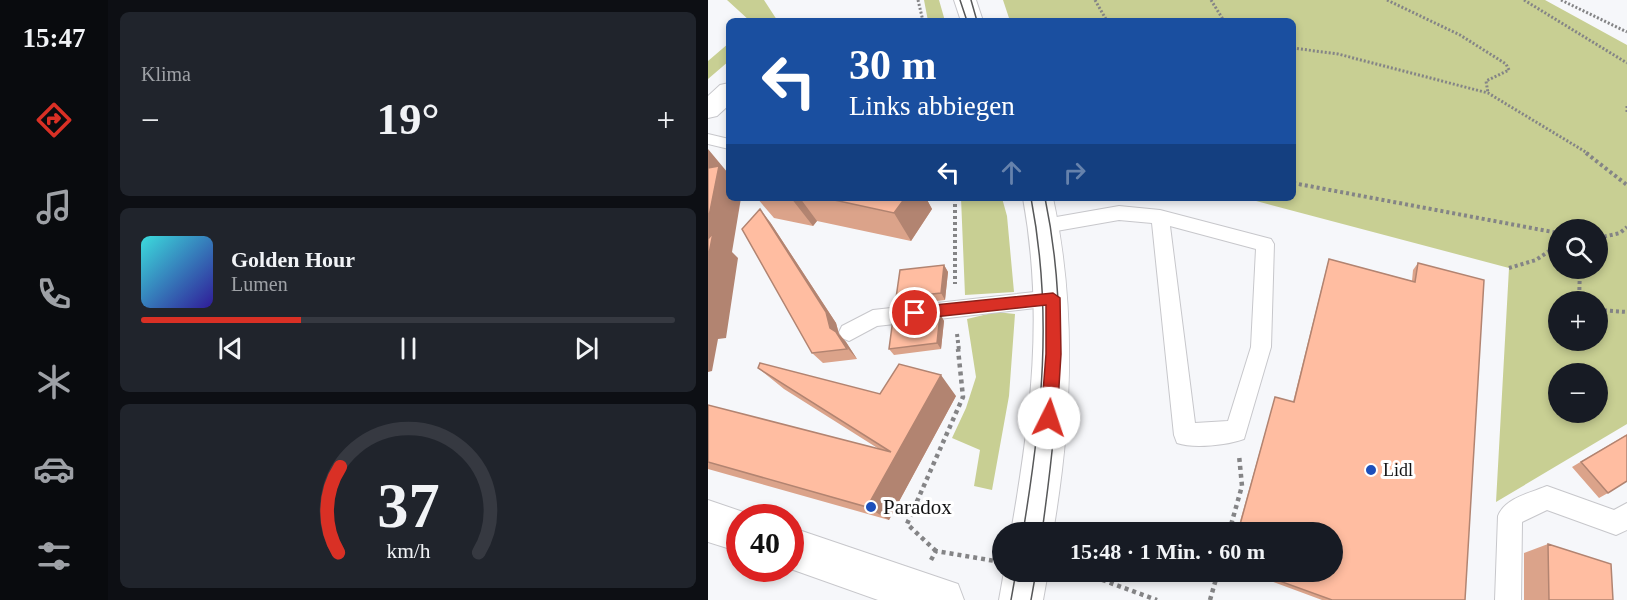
<!DOCTYPE html>
<html lang="de">
<head>
<meta charset="utf-8">
<style>
  :root { --surface:#171b24; --page:#20242c; --text:#f1f3f6; --muted:#9ea1a6; --line:#363941; --accent:#d93025 }
  body { margin:0; font-family:"Times New Roman",serif; background:var(--page); color:var(--text); height:100vh; display:flex; flex-direction:column; font-size:22px; white-space:nowrap }
  * { box-sizing:border-box; margin:0 }
  p { font-size:20px; color:var(--muted) }
  .icon { flex:none; width:33px; height:33px; fill:none; stroke:currentColor; stroke-width:2; stroke-linecap:round; stroke-linejoin:round }
  .map { position:relative; flex:1; overflow:hidden }
  .details { display:flex; flex-direction:column; gap:12px; padding:12px; background:#0d0f14; width:600px }
  .details>* { flex:none }
  .guide { position:absolute; left:18px; top:18px; width:570px; height:183px; border-radius:9px; box-shadow:0 3px 9px #0003; background:#1a4fa0; color:#fff; overflow:hidden }
  .fabs { position:absolute; left:840px; top:219px; display:grid; gap:12px }
  .fabs a { display:grid; place-items:center; width:60px; height:60px; border-radius:50%; background:var(--surface); box-shadow:0 3px 9px #0003; font-size:30px }
  .speed { position:absolute; left:18px; top:504px; display:flex; gap:12px; font-size:30px; font-weight:700; text-align:center }
  .speed>* { display:grid; place-content:center; width:78px; height:78px; border-radius:50%; background:var(--surface); box-shadow:0 3px 9px #0003; line-height:1 }
  .speed .limit { border:9px solid #d22; background:#fff; color:#111 }
  .pin { position:absolute; display:grid; place-items:center; width:51px; height:51px; color:#fff; margin:-26px; border:3px solid #fff; border-radius:50%; box-shadow:0 2px 6px #0007 }
  .me { position:absolute; width:66px; margin:-33px; rotate:4deg; stroke-linejoin:round; filter:drop-shadow(0 0 4px #0008) }
  .turn { display:flex; align-items:center; gap:21px; height:126px; padding:0 24px; font-size:27px }
  .turn .icon { width:78px; height:78px; stroke-width:2.5 }
  .turn b { display:block; font-size:42px; line-height:51px }
  .lanes { display:flex; align-items:center; height:57px; padding:0 24px; background:#0003; justify-content:center; gap:30px; direction:ltr }
  .lanes .off { opacity:.35 }
  .big { font-size:45px; font-weight:700; line-height:1.1 }
  .details .card { flex:1; display:flex; flex-direction:column; justify-content:center; gap:9px; min-width:0; padding:0 21px; border-radius:9px; background:var(--page) }
  .details .dial { align-items:center; gap:0 }
  .dial svg { height:156px; overflow:visible; fill:none; stroke:var(--line); stroke-width:7; stroke-linecap:round; text-anchor:middle }
  .dial text { fill:var(--text); stroke:none }
  .song { display:flex; align-items:center; gap:18px }
  .cover { width:72px; height:72px; border-radius:9px; background:linear-gradient(135deg,hsl(180 70% 55%),hsl(250 70% 35%)) }
  .played { height:6px; border-radius:3px; background:linear-gradient(90deg,var(--accent) 30%,var(--line) 30%) }
  .keys { display:flex; justify-content:space-around; direction:ltr }
  .heat { display:flex; justify-content:space-between; align-items:center; font-size:33px; direction:ltr }
  .trip { position:absolute; left:284px; top:522px; width:351px; height:60px; border-radius:30px; background:var(--surface); box-shadow:0 3px 9px #0003; font-weight:700; line-height:60px; text-align:center }
  main { display:flex; flex:1; min-height:0 }
  .tabs { display:flex; flex-direction:column; width:108px; justify-content:space-around; align-items:center; background:#090b0e; color:var(--muted) }
  .tabs .icon { width:42px; height:42px }
  .tabs .selected { color:var(--accent) }
  .tabs b { font-size:27px; color:var(--text) }
  .map>svg:first-child { display:block }
</style>
</head>
<body>
<main>
<nav class="tabs">
<b>15:47</b>
<svg class="icon selected" aria-label="directions" viewBox="0 0 24 24"><path d="M12 3l9 9-9 9-9-9zM9 14v-3h6M13 9l2 2-2 2"/></svg>
<svg class="icon" aria-label="music" viewBox="0 0 24 24"><path d="M9 18V5l10-2v13"/><circle cx="6" cy="18" r="3"/><circle cx="16" cy="16" r="3"/></svg>
<svg class="icon" aria-label="phone" viewBox="0 0 24 24"><path d="M5 4h4l2 5-3 2q2 4 5 5l2-3 5 2v4C11 20 4 13 5 4z"/></svg>
<svg class="icon" aria-label="climate" viewBox="0 0 24 24"><path d="M12 3v18M4 7l16 10M4 17L20 7"/></svg>
<svg class="icon" aria-label="car" viewBox="0 0 24 24"><path d="M5 17H2v-5l4-1 3-4h7l3 4 3 1v5h-3M9 17h6M6 11h13"/><circle cx="7" cy="17" r="2"/><circle cx="17" cy="17" r="2"/></svg>
<svg class="icon" aria-label="filters" viewBox="0 0 24 24"><path d="M4 7h16M4 17h16"/><circle cx="9" cy="7" r="2"/><circle cx="15" cy="17" r="2"/></svg>
</nav>
<section class="details">
<div class="card"><p>Klima</p>
<div class="heat"><a>−</a><b class="big">19°</b><a>+</a></div>
</div>
<div class="card">
<div class="song"><i class="cover"></i><div><b>Golden Hour</b><p>Lumen</p></div></div>
<div class="played"></div>
<div class="keys"><svg class="icon" aria-label="previous" viewBox="0 0 24 24"><path d="M18 5L8 12l10 7zM5 5v14"/></svg><svg class="icon" aria-label="pause" viewBox="0 0 24 24"><path d="M8 5v14M16 5v14"/></svg><svg class="icon" aria-label="next" viewBox="0 0 24 24"><path d="M6 5l10 7-10 7zM19 5v14"/></svg></div>
</div>
<div class="card dial"><svg viewBox="0 0 100 80">
<path d="M14 69A42 42 0 1 1 86 69"/>
<path d="M14 69A42 42 0 0 1 15 25" stroke="#d93025"/>
<text x="50" y="56" font-size="32" font-weight="700">37</text>
<text x="50" y="72" font-size="11">km/h</text>
</svg></div>
</section>
<div class="map">
<svg width="919" height="600" viewBox="0 0 919 600">
  <rect width="100%" height="100%" fill="#f6f7fa"/>
  <!-- green -->
  <path fill="#c8cf93" fill-rule="evenodd" d="M19 0H56L69 20 42 21Z
    M216 0H231L237 21H220Z
    M295 0H837L919 45V424L788 502 801 268 537 198H585V21H302ZM850 230H890V268H850ZM850 302H890V340H850ZM850 374H890V412H850Z
    M21 43V61L0 79V61Z
    M253 198H294L299 216 306 292 257 295Z
    M288 312 307 314 301 396 284 490 266 486 272 450 244 438 258 408 268 377 259 319Z"/>
  <g fill="none" stroke-linecap="round" stroke-linejoin="round">
    <defs>
      <path id="lane" d="M0 134 21 139V149L0 144Z
        M411 206 452 210 563 239 566 244 563 347 536 439C519 445 486 449 469 443L466 435 444 223 411 220 337 233 331 231 328 226 331 221 337 219ZM462 226 548 249 543 347 520 421 487 423Z
        M345 290 352 292 355 298 352 304 345 306 169 326 141 341 134 338 131 332 134 326 165 310Z
        M839 486 906 510 919 503V530L908 535 839 510 814 522 813 600H787L790 516C797 498 822 493 839 486Z"/>
      <path id="street" d="M21 83V105L9 116 0 118V96L12 85Z
        M0 500 47 516 32 518V552L0 542Z
        M82 527 250 584 256 600H170L80 568H82Z"/>
      <path id="secondary" d="M246 0H268L275 21H253Z
        M315 198H345C369 309 364 421 345 532H303C323 418 336 313 315 198Z
        M296 572H340L335 600H291Z"/>
    </defs>
    <!-- lane casing -->
    <use href="#lane" stroke="#c7c7cb" stroke-width="2"/>
    <!-- street casing -->
    <use href="#street" stroke="#c7c7cb" stroke-width="2"/>
    <!-- secondary casing -->
    <use href="#secondary" stroke="#c7c7cb" stroke-width="2"/>
    <!-- path-far2 -->
    <path stroke="#848486" stroke-width="3" stroke-dasharray="2 2" stroke-linecap="butt" d="M210 0 215 21
      M387 0 399 21
      M503 0 516 21
      M679 0 752 35 798 64 801 70 778 81 780 93
      M816 0 919 63
      M853 0 919 32
      M585 48 630 54 780 93 881 154
      M919 106V113"/>
    <!-- path-far1 -->
    <path stroke="#848486" stroke-width="4" stroke-dasharray="3 3" stroke-linecap="butt" d="M878 153 919 185
      M585 183 850 233
      M247 198V284
      M890 238 912 233 919 227
      M801 268 828 260 850 245
      M871 302 872 268
      M890 310 919 312
      M249 334 251 350"/>
    <!-- path -->
    <path stroke="#848486" stroke-width="4.5" stroke-dasharray="4 4" stroke-linecap="butt" d="M521 532 534 486 531 455
      M228 551 199 524 255 397 250 349
      M223 560 228 551 287 561
      M355 572 389 578 449 600
      M502 600 510 572"/>
    <!-- lane -->
    <use href="#lane" fill="#fff" fill-rule="evenodd"/>
    <!-- street -->
    <use href="#street" fill="#fff" fill-rule="evenodd"/>
    <!-- secondary -->
    <use href="#secondary" fill="#fff" fill-rule="evenodd"/>
    <!-- tram -->
    <path stroke="#575859" stroke-width="1.5" d="M252 0 259 21
      M263 0 269 21
      M315 532C334 417 345 313 323 198
      M334 532C350 417 361 313 337 198
      M303 600 308 572
      M323 600 328 572"/>
  </g>
  <!-- wall -->
  <path fill="#dba38a" d="M49 198H218L224 209 203 241 109 221 105 226 66 218Z
    M62 222 128 323 131 334 138 342 149 359 115 363 104 353Z
    M621 259 704 281 705 270 710 263 757 600H614L538 572H624V532H529L567 397 585 402 619 266Z
    M236 265 240 272 237 300 193 305 188 298Z
    M232 314 236 321 233 349 186 355 181 349Z
    M50 368 172 394 248 396 181 520 0 469V405L171 449 76 389Z
    M919 434 900 493 891 498 864 467Z
    M840 544 905 600H816V553Z"/>
  <!-- shaded-wall -->
  <path fill="#b28471" d="M0 149 20 173V175L21 177V198H33L24 252 30 258 18 338 10 339 4 371 0 372Z
    M83 198H92L109 221 105 226Z
    M197 198H218L224 209 203 241 186 213Z
    M52 209 62 222 128 323 131 334 138 342 149 359 122 328Z
    M236 265 240 272 237 300 233 293Z
    M232 314 236 321 233 349 229 343Z
    M233 375 248 396 181 520 159 507Z"/>
  <!-- building -->
  <path fill="#ffbda1" stroke="#b28471" stroke-width="1.5" d="M11 166 0 221V168Z
    M117 198H197L186 213Z
    M52 209 118 312 122 328 128 332 139 349 104 353 34 229Z
    M5 233 0 259V239Z
    M621 259 707 282 710 263 776 280 757 600H624L547 572H624V532H530L567 397 586 402Z
    M236 265 233 293 188 298 192 270Z
    M232 314 229 343 181 349 185 319Z
    M52 363 172 394 191 364 233 375 159 507 0 462V405L183 452 50 368Z
    M919 435V481L900 493 873 462Z
    M840 544 903 564 905 600H841Z"/>
  <!-- route -->
  <path fill="#d93025" stroke="#8d1f18" stroke-width="1.5" d="M345 293 352 298 353 354 349 418 346 423 341 425 335 423 333 418 338 354V305L207 319 200 313 207 307Z"/>
  <!-- markers -->
  <g fill="#1c4fbb" stroke="#fff" stroke-width="2">
    <circle cx="663" cy="470" r="6"/>
    <circle cx="163" cy="507" r="6"/>
  </g>
  <g text-anchor="middle" stroke-width="6" stroke-linejoin="round" paint-order="stroke">
    <!-- poi labels -->
    <g font-size="18" fill="#121213" stroke="#fff" text-anchor="start">
      <text x="675" y="476">Lidl</text>
    </g>
    <!-- near-poi labels -->
    <g font-size="21" fill="#121213" stroke="#fff" text-anchor="start">
      <text x="175" y="514">Paradox</text>
    </g>
  </g>
</svg>
<div class="fabs">
<a><svg class="icon" aria-label="search" viewBox="0 0 24 24"><circle cx="10" cy="10" r="6"/><path d="M15 15l6 6"/></svg></a>
<a>+</a>
<a>−</a>
</div>
<div class="speed"><div class="limit">40</div></div>
<div class="pin" style="left:207px;top:313px;background:#d93025"><svg class="icon" aria-label="arrive" viewBox="0 0 24 24"><path d="M6 21V4h12l-3 4 3 4H6"/></svg></div>
<svg class="me" style="left:341px;top:418px" viewBox="-20 -20 40 40"><circle r="19" fill="#fff"/><path d="M0-13L10 11 0 6-10 11z" fill="#d93025"/></svg>
<div class="trip">15:48 · 1 Min. · 60 m</div>
<div class="guide">
<div class="turn"><svg class="icon" aria-label="left" viewBox="0 0 24 24"><path d="M17 20v-9H6M10 6l-5 5 5 5"/></svg><div><b>30 m</b>Links abbiegen</div></div>
<div class="lanes"><svg class="icon" aria-label="left" viewBox="0 0 24 24"><path d="M17 20v-9H6M10 6l-5 5 5 5"/></svg><svg class="icon off" aria-label="ahead" viewBox="0 0 24 24"><path d="M12 20V5M6 11l6-6 6 6"/></svg><svg class="icon off" aria-label="right" viewBox="0 0 24 24"><path d="M7 20v-9h11M14 6l5 5-5 5"/></svg></div>
</div>
</div>
</main>
</body>
</html>
